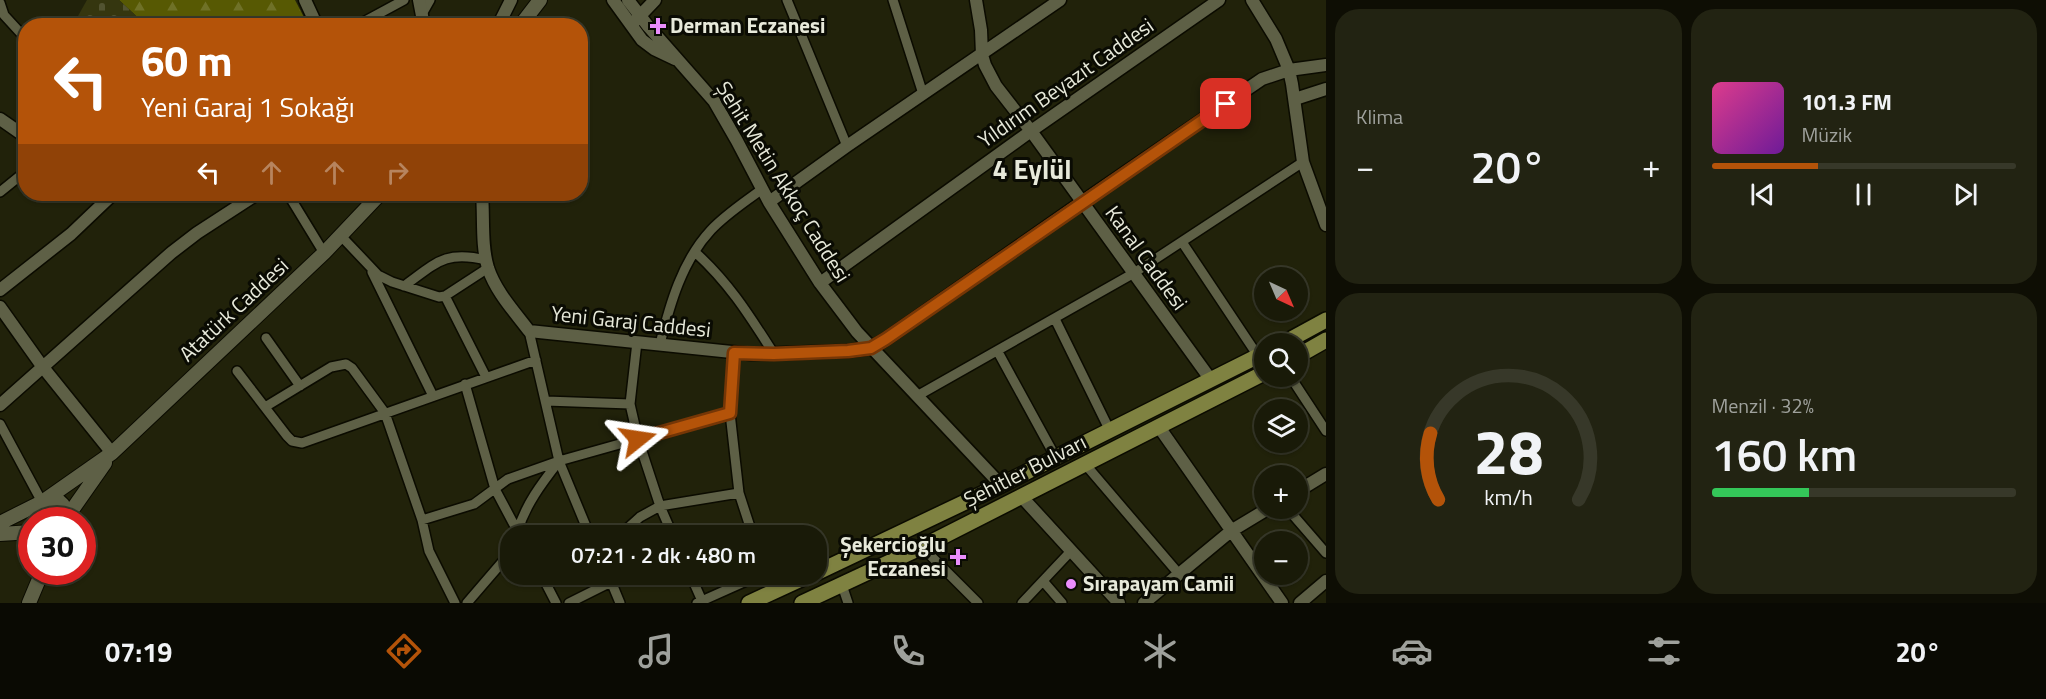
<!DOCTYPE html>
<html lang="tr">
<head>
<meta charset="utf-8">
<style>
  :root { --surface:#191a08; --page:#222312; --text:#f1f3f6; --muted:#9fa19c; --line:#373829; --accent:#b45309 }
  body { margin:0; font-family:"Titillium Web",sans-serif; background:var(--page); color:var(--text); height:100vh; display:flex; flex-direction:column; font-size:22px; white-space:nowrap }
  * { box-sizing:border-box; margin:0 }
  p { font-size:20px; color:var(--muted) }
  .icon { flex:none; width:33px; height:33px; fill:none; stroke:currentColor; stroke-width:2; stroke-linecap:round; stroke-linejoin:round }
  .map { position:relative; flex:1; overflow:hidden }
  .panel { display:flex; flex-direction:column; gap:9px; padding:9px; background:#0e0e04; width:720px }
  .panel>* { flex:none }
  .hud { position:absolute; left:18px; top:18px; width:570px; height:183px; border-radius:24px; box-shadow:0 2px 4px #0004,0 0 0 2px var(--line); background:#b45309; color:#fff; overflow:hidden }
  .needle { width:39px; rotate:136deg }
  .tools { position:absolute; left:1254px; top:267px; display:grid; gap:12px }
  .tools a { display:grid; place-items:center; width:54px; height:54px; border-radius:50%; background:var(--surface); box-shadow:0 2px 4px #0004,0 0 0 2px var(--line); font-size:30px }
  .speed { position:absolute; left:18px; top:507px; display:flex; gap:12px; font-size:30px; font-weight:700; text-align:center }
  .speed>* { display:grid; place-content:center; width:78px; height:78px; border-radius:50%; background:var(--surface); box-shadow:0 2px 4px #0004,0 0 0 2px var(--line); line-height:1 }
  .speed .limit { border:9px solid #d22; background:#fff; color:#111 }
  .pin { position:absolute; display:grid; place-items:center; width:51px; height:51px; color:#fff; margin:-26px; border-radius:12px; box-shadow:0 3px 9px #0006 }
  .me { position:absolute; width:66px; margin:-33px; rotate:75deg; stroke-linejoin:round; filter:drop-shadow(0 0 4px #0008) }
  .turn { display:flex; align-items:center; gap:21px; height:126px; padding:0 24px; font-size:27px }
  .turn .icon { width:78px; height:78px; stroke-width:2.5 }
  .turn b { display:block; font-size:42px; line-height:51px }
  .lanes { display:flex; align-items:center; height:57px; padding:0 24px; background:#0003; justify-content:center; gap:30px; direction:ltr }
  .lanes .off { opacity:.35 }
  .big { font-size:45px; font-weight:600; line-height:1.1 }
  .panel .widget { flex:1; display:flex; flex-direction:column; justify-content:center; gap:9px; min-width:0; padding:0 21px; border-radius:24px; background:var(--page) }
  .panel .dial { align-items:center; gap:0 }
  .dial svg { height:156px; overflow:visible; fill:none; stroke:var(--line); stroke-width:7; stroke-linecap:round; text-anchor:middle }
  .dial text { fill:var(--text); stroke:none }
  .song { display:flex; align-items:center; gap:18px }
  .cover { width:72px; height:72px; border-radius:9px; background:linear-gradient(135deg,hsl(330 70% 55%),hsl(280 70% 35%)) }
  .played { height:6px; border-radius:3px; background:linear-gradient(90deg,var(--accent) 35%,var(--line) 35%) }
  .keys { display:flex; justify-content:space-around; direction:ltr }
  .heat { display:flex; justify-content:space-between; align-items:center; font-size:33px; direction:ltr }
  .charge { height:9px; border-radius:4px; background:linear-gradient(90deg,#34c759 32%,var(--line) 0) }
  .panel .tiles { flex:1; display:grid; gap:9px; grid-template-columns:repeat(2,1fr) }
  .trip { position:absolute; left:500px; top:525px; width:327px; height:60px; border-radius:24px; background:var(--surface); box-shadow:0 2px 4px #0004,0 0 0 2px var(--line); font-weight:600; line-height:60px; text-align:center }
  .menu { display:flex; height:96px; justify-content:space-around; align-items:center; background:#0a0a03; color:var(--muted) }
  .menu .icon { width:42px; height:42px }
  .menu .current { color:var(--accent) }
  .menu b { font-size:27px; color:var(--text) }
  main { display:flex; flex:1; min-height:0 }
  .map>svg:first-child { display:block }
</style>
</head>
<body>
<main>
<div class="map">
<svg width="1326" height="603" viewBox="0 0 1326 603">
  <defs>
    <pattern id="forest-firs" width="22" height="20" patternUnits="userSpaceOnUse" patternTransform="scale(1.5)"><rect width="22" height="20" fill="#575903"/><path d="M5 1l3.5 6h-7zM16 11l3.5 6h-7z" fill="#6f7127"/></pattern>
    <pattern id="cemetery-stones" width="16" height="16" patternUnits="userSpaceOnUse" patternTransform="scale(1.5)"><rect width="16" height="16" fill="#35360f"/><path d="M2 7V4a2 2 0 0 1 4 0v3zM10 15v-3a2 2 0 0 1 4 0v3z" fill="#525331"/></pattern>
  </defs>
  <rect width="100%" height="100%" fill="#21220a"/>
  <!-- forest -->
  <path fill="url(#forest-firs)" d="M119 0H295L308 25H146Z"/>
  <!-- cemetery -->
  <path fill="url(#cemetery-stones)" d="M87 0H119L146 25H73Z"/>
  <g fill="none" stroke-linecap="round" stroke-linejoin="round">
    <defs>
      <path id="minor" d="M787 0 847 146
        M893 0 923 94
        M0 3 4 15 26 39
        M422 14 430 0
        M356 26 404 0
        M0 192 26 171
        M288 194 324 253
        M341 236 378 275 392 282 439 297 445 296 488 268
        M1182 242 1258 356
        M695 252C730 284 749 315 774 354
        M372 272 433 396
        M404 286C436 263 445 250 486 260
        M445 296 486 377
        M1055 319 1110 431
        M529 331 559 461 590 536
        M266 338 300 386
        M637 342 630 404 638 439 660 506 673 536
        M660 344C670 304 682 261 711 230 726 214 745 202 762 189
        M998 352 1056 458
        M734 353 730 413 739 493 753 536
        M237 371 287 436 292 441 302 443 536 360
        M1290 376 1326 431
        M465 384 495 489 520 536
        M917 396 1134 273 1303 162
        M546 401 630 404
        M265 407 331 367 346 364 352 368 385 413 422 520 429 551 455 603
        M0 424 42 502
        M1085 464 1179 574
        M1287 508 1326 553
        M422 520 474 504 508 479 559 461 730 413
        M517 533C525 505 542 483 559 461
        M619 536 640 517 660 506 739 493
        M922 547 978 603
        M541 574 556 603
        M608 574 620 603
        M690 574 702 601
        M1043 581 1062 603
        M842 585 848 603
        M467 603 510 553
        M569 603 611 582
        M697 603 762 574
        M1022 603 1071 551"/>
      <path id="tertiary" d="M305 0 317 26
        M419 0 424 26
        M613 0 642 40 654 49 675 59
        M628 0 648 26 714 101 737 141 769 202 820 283 857 332 1001 485
        M976 0 981 30 982 55 985 65 996 86 1031 131 1211 380
        M1252 0 1276 39 1289 70 1292 84 1303 162 1326 225
        M634 22 655 0
        M498 26 511 0
        M1295 99 1326 89
        M0 119 26 137
        M482 194C484 217 481 245 488 268 496 292 514 311 529 331L751 354 848 351 871 348 886 339 1082 202 1262 79 1289 70 1326 65
        M769 202 847 146 1060 0
        M820 283 1031 131 1219 0
        M0 290 71 234 113 194
        M0 307 42 366 112 453
        M0 405 171 253 197 233 257 194
        M1159 427 1282 603
        M1298 491 1326 474
        M1021 496 1119 603
        M1144 603 1231 531 1269 508
        M1300 603 1326 581"/>
      <path id="secondary" d="M520 26 540 0
        M37 520C30 493 72 492 65 520
        M65 520 105 463
        M0 523 42 502 112 453 324 253 380 194
        M0 534 32 532
        M29 603 42 572"/>
      <path id="primary" d="M1282 344 1326 320
        M1298 356 1326 340
        M816 573 1001 485 1264 353
        M749 603 812 574
        M802 603 922 547 1264 373"/>
    </defs>
    <!-- minor casing -->
    <use href="#minor" stroke="#0b0b00" stroke-width="12"/>
    <!-- tertiary casing -->
    <use href="#tertiary" stroke="#0b0b00" stroke-width="15"/>
    <!-- secondary casing -->
    <use href="#secondary" stroke="#0b0b00" stroke-width="16"/>
    <!-- primary casing -->
    <use href="#primary" stroke="#0b0b00" stroke-width="18"/>
    <!-- minor -->
    <use href="#minor" stroke="#5e6046" stroke-width="9"/>
    <!-- tertiary -->
    <use href="#tertiary" stroke="#5e6046" stroke-width="12"/>
    <!-- secondary -->
    <use href="#secondary" stroke="#5e6046" stroke-width="14"/>
    <!-- primary -->
    <use href="#primary" stroke="#7f8241" stroke-width="15"/>
  </g>
  <g fill="none" stroke-linecap="round" stroke-linejoin="round">
    <defs>
      <path id="route" d="M638 439 730 413 734 353 774 354 848 351 871 348 886 339 1226 104"/>
    </defs>
    <!-- route casing -->
    <use href="#route" stroke="#753606" stroke-width="15"/>
    <!-- route -->
    <use href="#route" stroke="#b45309" stroke-width="10"/>
  </g>
  <!-- markers -->
  <g fill="#eb8dfc" stroke="#0a0b03" stroke-width="2">
    <path d="M655 17h6v6h6v6h-6v6h-6v-6h-6v-6h6z"/>
    <path d="M955 548h6v6h6v6h-6v6h-6v-6h-6v-6h6z"/>
    <circle cx="1071" cy="584" r="6"/>
  </g>
  <g text-anchor="middle" stroke-width="6" stroke-linejoin="round" paint-order="stroke">
    <!-- poi labels -->
    <g font-size="21" font-weight="bold" fill="#e7e9da" stroke="#0a0b03" text-anchor="start">
      <text x="670" y="33">Derman Eczanesi</text>
      <text x="946" y="552" text-anchor="end">Şekercioğlu<tspan x="946" dy="24">Eczanesi</tspan></text>
      <text x="1083" y="591">Sırapayam Camii</text>
    </g>
    <!-- street labels -->
    <g font-size="21" fill="#e7e9da" stroke="#0a0b03">
      <text transform="translate(1066 83) rotate(-35)" y="7">Yıldırım Beyazıt Caddesi</text>
      <text transform="translate(783 182) rotate(58)" y="7">Şehit Metin Akkoç Caddesi</text>
      <text transform="translate(1146 258) rotate(54)" y="7">Kanal Caddesi</text>
      <text transform="translate(234 310) rotate(-43)" y="7">Atatürk Caddesi</text>
      <text transform="translate(631 322) rotate(6)" y="7">Yeni Garaj Caddesi</text>
      <text transform="translate(1025 471) rotate(-27)" y="7">Şehitler Bulvarı</text>
    </g>
    <!-- district labels -->
    <g font-size="27" font-weight="bold" fill="#e7e9da" stroke="#0a0b03">
      <text x="1032" y="179">4 Eylül</text>
    </g>
  </g>
</svg>
<div class="tools">
<a><svg class="needle" viewBox="-14 -14 28 28"><path d="M0-13l5 13h-10z" fill="#e53935"/><path d="M0 13l5-13h-10z" fill="#9fa19c"/></svg></a>
<a><svg class="icon" aria-label="search" viewBox="0 0 24 24"><circle cx="10" cy="10" r="6"/><path d="M15 15l6 6"/></svg></a>
<a><svg class="icon" aria-label="layers" viewBox="0 0 24 24"><path d="M12 4l9 5-9 5-9-5zM3 14l9 5 9-5"/></svg></a>
<a>+</a>
<a>−</a>
</div>
<div class="speed"><div class="limit">30</div></div>
<div class="pin" style="left:1226px;top:104px;background:#d93025"><svg class="icon" aria-label="arrive" viewBox="0 0 24 24"><path d="M6 21V4h12l-3 4 3 4H6"/></svg></div>
<svg class="me" style="left:638px;top:439px" viewBox="-20 -20 40 40"><path d="M0-17L14 15 0 8-14 15z" fill="#b45309" stroke="#fff" stroke-width="4"/></svg>
<div class="trip">07:21 · 2 dk · 480 m</div>
<div class="hud">
<div class="turn"><svg class="icon" aria-label="left" viewBox="0 0 24 24"><path d="M17 20v-9H6M10 6l-5 5 5 5"/></svg><div><b>60 m</b>Yeni Garaj 1 Sokağı</div></div>
<div class="lanes"><svg class="icon" aria-label="left" viewBox="0 0 24 24"><path d="M17 20v-9H6M10 6l-5 5 5 5"/></svg><svg class="icon off" aria-label="ahead" viewBox="0 0 24 24"><path d="M12 20V5M6 11l6-6 6 6"/></svg><svg class="icon off" aria-label="ahead" viewBox="0 0 24 24"><path d="M12 20V5M6 11l6-6 6 6"/></svg><svg class="icon off" aria-label="right" viewBox="0 0 24 24"><path d="M7 20v-9h11M14 6l5 5-5 5"/></svg></div>
</div>
</div>
<section class="panel">
<div class="tiles">
<div class="widget"><p>Klima</p>
<div class="heat"><a>−</a><b class="big">20°</b><a>+</a></div>
</div>
<div class="widget">
<div class="song"><i class="cover"></i><div><b>101.3 FM</b><p>Müzik</p></div></div>
<div class="played"></div>
<div class="keys"><svg class="icon" aria-label="previous" viewBox="0 0 24 24"><path d="M18 5L8 12l10 7zM5 5v14"/></svg><svg class="icon" aria-label="pause" viewBox="0 0 24 24"><path d="M8 5v14M16 5v14"/></svg><svg class="icon" aria-label="next" viewBox="0 0 24 24"><path d="M6 5l10 7-10 7zM19 5v14"/></svg></div>
</div>
<div class="widget dial"><svg viewBox="0 0 100 80">
<path d="M14 69A42 42 0 1 1 86 69"/>
<path d="M14 69A42 42 0 0 1 10 35" stroke="#b45309"/>
<text x="50" y="56" font-size="32" font-weight="700">28</text>
<text x="50" y="72" font-size="11">km/h</text>
</svg></div>
<div class="widget"><p>Menzil · 32%</p><b class="big">160 km</b><div class="charge"></div></div>
</div>
</section>
</main>
<nav class="menu">
<b>07:19</b>
<svg class="icon current" aria-label="directions" viewBox="0 0 24 24"><path d="M12 3l9 9-9 9-9-9zM9 14v-3h6M13 9l2 2-2 2"/></svg>
<svg class="icon" aria-label="music" viewBox="0 0 24 24"><path d="M9 18V5l10-2v13"/><circle cx="6" cy="18" r="3"/><circle cx="16" cy="16" r="3"/></svg>
<svg class="icon" aria-label="phone" viewBox="0 0 24 24"><path d="M5 4h4l2 5-3 2q2 4 5 5l2-3 5 2v4C11 20 4 13 5 4z"/></svg>
<svg class="icon" aria-label="climate" viewBox="0 0 24 24"><path d="M12 3v18M4 7l16 10M4 17L20 7"/></svg>
<svg class="icon" aria-label="car" viewBox="0 0 24 24"><path d="M5 17H2v-5l4-1 3-4h7l3 4 3 1v5h-3M9 17h6M6 11h13"/><circle cx="7" cy="17" r="2"/><circle cx="17" cy="17" r="2"/></svg>
<svg class="icon" aria-label="filters" viewBox="0 0 24 24"><path d="M4 7h16M4 17h16"/><circle cx="9" cy="7" r="2"/><circle cx="15" cy="17" r="2"/></svg>
<b>20°</b>
</nav>
</body>
</html>
